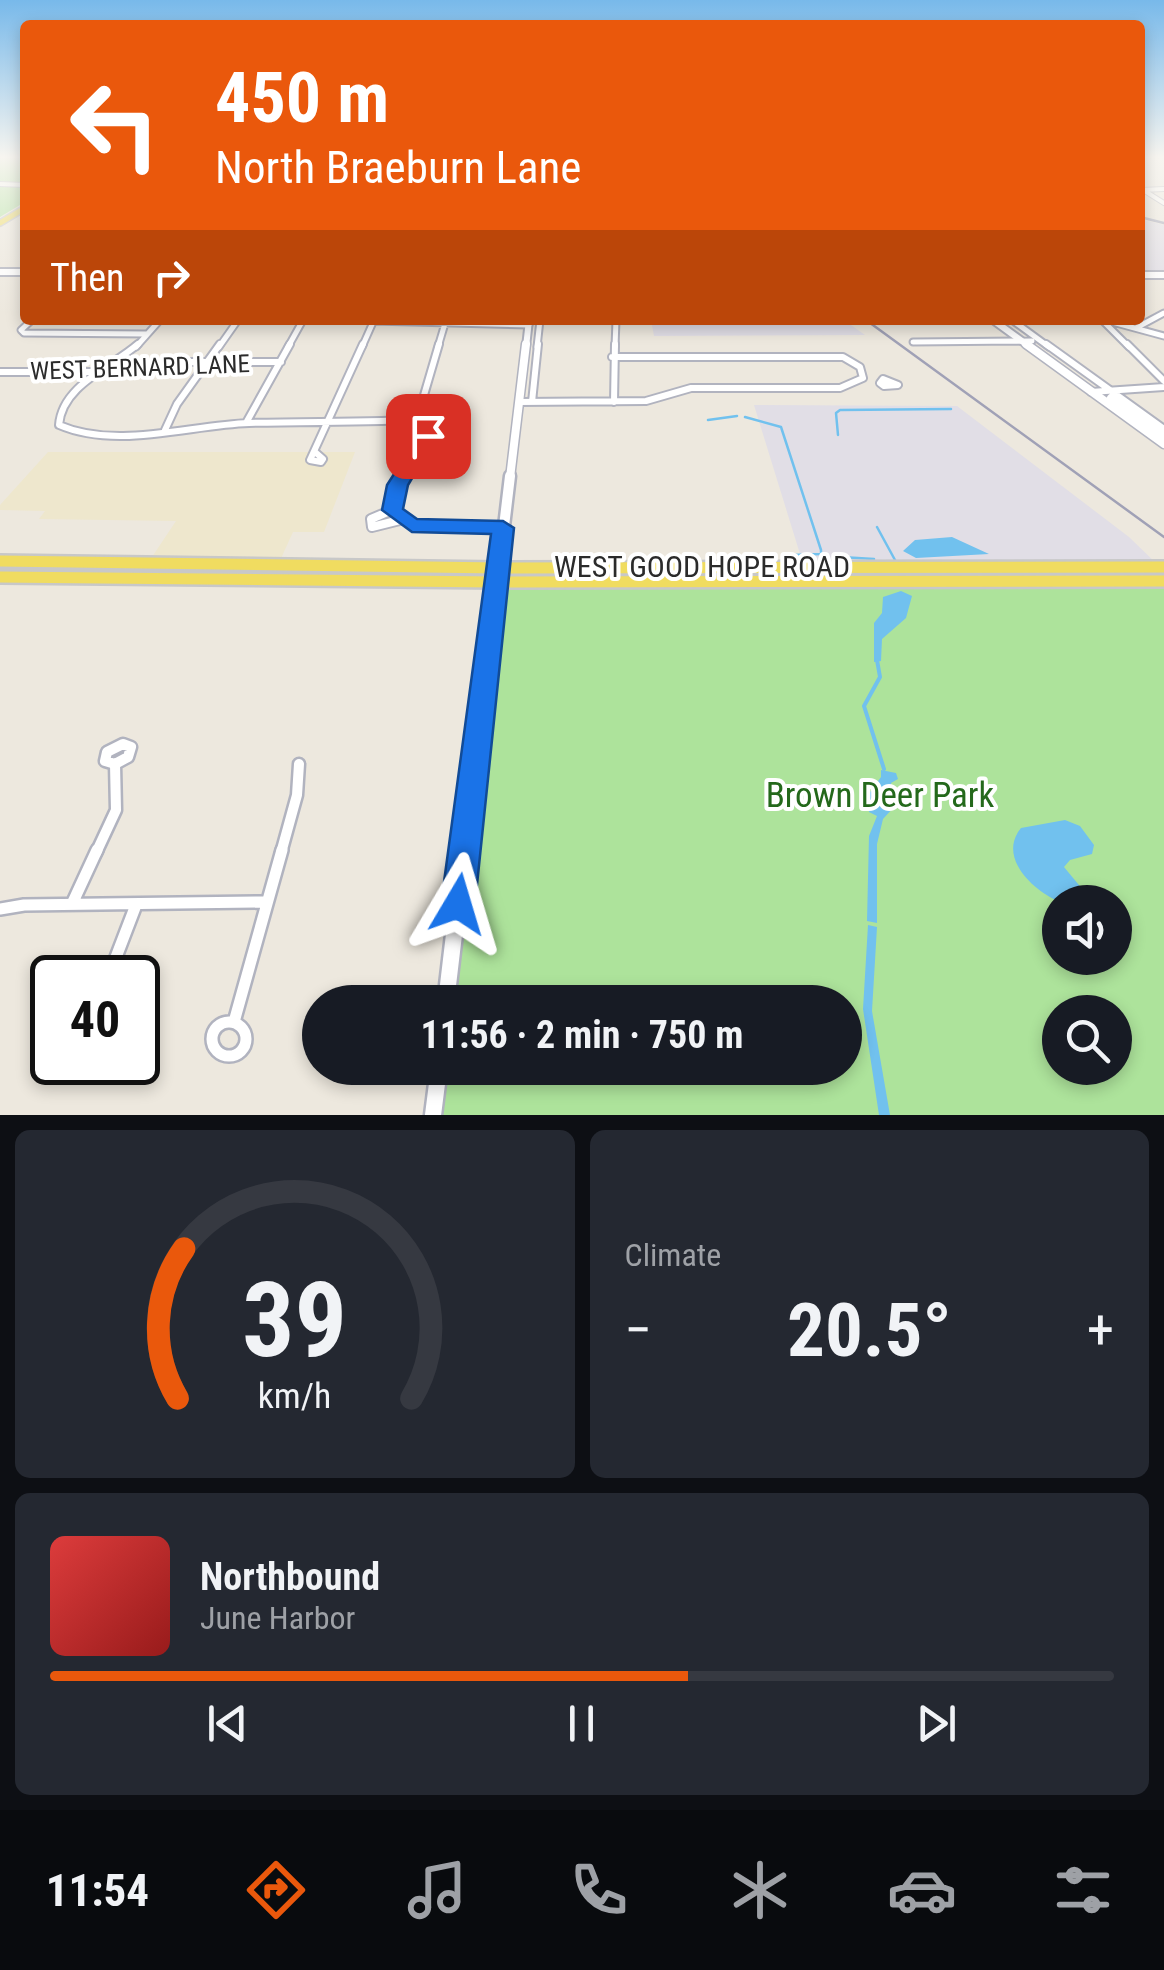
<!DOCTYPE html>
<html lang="en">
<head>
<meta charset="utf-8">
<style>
  :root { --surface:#171b24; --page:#242831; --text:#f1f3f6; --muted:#9ea1a6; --line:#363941; --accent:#ea580c }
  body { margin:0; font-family:"Roboto Condensed",sans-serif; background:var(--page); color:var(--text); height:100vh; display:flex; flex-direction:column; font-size:38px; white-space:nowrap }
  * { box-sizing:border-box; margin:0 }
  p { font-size:32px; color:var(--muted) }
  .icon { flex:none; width:55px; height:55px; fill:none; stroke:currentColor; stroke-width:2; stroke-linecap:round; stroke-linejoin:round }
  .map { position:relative; height:1115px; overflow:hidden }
  .side { display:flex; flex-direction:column; gap:15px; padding:15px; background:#0d0f14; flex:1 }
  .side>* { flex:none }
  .hud { position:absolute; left:20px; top:20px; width:1125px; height:305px; border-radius:10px; box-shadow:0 5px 15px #0003; background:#ea580c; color:#fff; overflow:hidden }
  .tools { position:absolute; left:1042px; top:885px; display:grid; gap:20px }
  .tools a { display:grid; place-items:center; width:90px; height:90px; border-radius:50%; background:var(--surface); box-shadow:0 5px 15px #0003; font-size:50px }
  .speed { position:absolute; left:30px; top:955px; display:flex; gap:20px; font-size:50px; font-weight:700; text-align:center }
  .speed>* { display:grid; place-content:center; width:130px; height:130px; border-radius:50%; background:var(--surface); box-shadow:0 5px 15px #0003; line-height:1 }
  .speed .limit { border:5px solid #111; border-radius:15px; background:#fff; color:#111 }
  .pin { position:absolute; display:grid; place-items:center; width:85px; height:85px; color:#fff; margin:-42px; border-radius:20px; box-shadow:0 5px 15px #0006 }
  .me { position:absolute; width:110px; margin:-55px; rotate:7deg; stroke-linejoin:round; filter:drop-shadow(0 0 8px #0008) }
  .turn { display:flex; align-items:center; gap:35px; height:210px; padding:0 30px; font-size:45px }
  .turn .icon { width:130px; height:130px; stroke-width:2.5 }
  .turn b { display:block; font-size:70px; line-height:85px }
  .then { display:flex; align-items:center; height:95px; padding:0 30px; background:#0003; gap:20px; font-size:38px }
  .big { font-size:75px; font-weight:700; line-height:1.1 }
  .side .card { flex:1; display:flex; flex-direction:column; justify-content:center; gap:15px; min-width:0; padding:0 35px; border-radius:15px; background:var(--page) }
  .side .dial { align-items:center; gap:0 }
  .dial svg { height:260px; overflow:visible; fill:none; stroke:var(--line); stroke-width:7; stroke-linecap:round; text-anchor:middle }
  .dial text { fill:var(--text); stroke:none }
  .song { display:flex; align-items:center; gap:30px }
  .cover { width:120px; height:120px; border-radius:15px; background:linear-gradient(135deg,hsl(0 70% 55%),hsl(0 70% 35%)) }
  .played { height:10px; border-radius:5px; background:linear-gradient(90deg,var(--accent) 60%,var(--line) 60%) }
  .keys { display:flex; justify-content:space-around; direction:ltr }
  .heat { display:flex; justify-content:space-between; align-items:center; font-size:55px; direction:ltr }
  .side .tiles { flex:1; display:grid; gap:15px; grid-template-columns:1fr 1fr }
  .card:last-child { grid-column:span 2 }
  .trip { position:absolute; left:302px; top:985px; width:560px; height:100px; border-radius:50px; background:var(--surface); box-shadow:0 5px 15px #0003; font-weight:700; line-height:100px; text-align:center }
  .tabs { display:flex; height:160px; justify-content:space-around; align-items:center; background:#090b0e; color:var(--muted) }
  .tabs .icon { width:70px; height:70px }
  .tabs .on { color:var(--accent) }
  .tabs b { font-size:45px; color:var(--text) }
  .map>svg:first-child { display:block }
</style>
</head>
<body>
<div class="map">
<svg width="1164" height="1115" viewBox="0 0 1164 1115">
  <rect width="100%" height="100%" fill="#ede8de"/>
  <!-- industrial -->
  <path fill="#e1dee6" d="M1140 219 1164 225V272H1140Z
    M651 320H844L865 335 654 336Z
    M754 405 957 406 1129 537 1160 567H804Z"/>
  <!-- education -->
  <path fill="#eee7cd" d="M48 452H355L324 532H293L278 565 148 563 176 521 39 519 45 511 0 510V505Z"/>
  <!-- green -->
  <path fill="#ade39b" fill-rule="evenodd" d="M0 158H25V202L0 217Z
    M1164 585V1115H440L446 1068H845V1002H453L495 635 505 588ZM1060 902H1115V958H1060ZM1060 1012H1115V1068H1060Z"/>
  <!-- water -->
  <path fill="#71c1ee" d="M952 537 989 554 916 558 903 551 915 540Z
    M901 591 912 596 906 618 882 639 881 661 874 662V623L882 613 883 597Z
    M881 770 896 773 898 779 891 783 895 806 883 819 877 844V923L867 921 869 836 877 816 869 812 868 795 881 777Z
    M1065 820 1080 826 1094 845 1092 854 1070 860 1064 867 1093 902C1084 903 1069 905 1060 902 1033 891 997 857 1021 828Z
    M868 925 877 927 872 1011 890 1115H879L863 1009Z"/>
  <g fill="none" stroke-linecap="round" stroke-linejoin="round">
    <!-- stream-far1 -->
    <path stroke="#71c1ee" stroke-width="2.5" d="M745 417 781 427 821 550V554L792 555
      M708 420 737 416
      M838 435 836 413 840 410 951 409
      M877 527 895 560
      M841 557 874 559"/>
    <!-- stream -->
    <path stroke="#71c1ee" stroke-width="4" d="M877 660 880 677 864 706 884 769"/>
    <defs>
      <path id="street-far5" d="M0 184 25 185
        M1140 188 1164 203
        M1142 190 1164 189"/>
      <path id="street-far4" d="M32 320 21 330 24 333 147 334
        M1012 320 1049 347
        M1102 320 1129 347
        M1105 320 1164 336
        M373 321 529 325
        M1136 328 1164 313
        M913 342 1032 341
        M136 347 160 320
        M219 347 238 320
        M288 347 303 320
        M362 347 374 320
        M438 347 446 320
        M537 347 540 320
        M615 347 616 320"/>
      <path id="street-far3" d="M138 344C112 367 62 385 59 425 117 450 189 425 249 423 308 421 367 423 426 419
        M1046 344 1164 429
        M1127 344 1164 381
        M612 357H843L860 367 863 378
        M0 372H121L188 362H281
        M883 379 898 385 884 386 880 383Z
        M1091 392 1164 387
        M519 402 646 401 691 388H840L863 378
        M532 402 538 344
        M614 402 615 344
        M246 423 290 344
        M165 430 177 404 220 344
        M315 452 323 459 321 462 310 460 363 344
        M402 478 427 436 422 402 439 344"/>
      <path id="street-far2" d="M404 476 392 510 412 525 503 528
        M392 510 371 519 372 527 400 520"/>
      <path id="street-far1" d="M123 744 131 747 128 757 115 764 105 761 107 752Z
        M96 853 116 810 115 764
        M281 853 297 795 299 764"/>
      <path id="street" d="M72 904 97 850
        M0 909 24 905 264 902
        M108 978 136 905
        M234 1022 282 850
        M212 1039a17 17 0 1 1 34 0a17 17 0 1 1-34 0Z"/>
      <path id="secondary-far4" d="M0 272H25
        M1140 275H1164
        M993 320 1030 347
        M526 347 529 320"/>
      <path id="secondary-far3" d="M1026 344 1164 444
        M1111 398 1164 435
        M510 478 526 344"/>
      <path id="secondary-far2" d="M490 644 510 476"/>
      <path id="secondary-far1" d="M464 853 490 641"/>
      <path id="secondary" d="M446 1002 464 850
        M433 1115 439 1068"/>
      <path id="primary-far1" d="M0 223 25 208"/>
      <path id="primary" d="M0 561 498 568 1164 567
        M0 577 496 582 1164 581"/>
    </defs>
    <!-- street-far5 casing -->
    <use href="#street-far5" stroke="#b1b3bf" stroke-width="6"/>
    <!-- street-far4 casing -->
    <use href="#street-far4" stroke="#b1b3bf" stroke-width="9"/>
    <!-- street-far3 casing -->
    <use href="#street-far3" stroke="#b1b3bf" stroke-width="10"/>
    <!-- street-far2 casing -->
    <use href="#street-far2" stroke="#b1b3bf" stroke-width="12"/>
    <!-- street-far1 casing -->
    <use href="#street-far1" stroke="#b1b3bf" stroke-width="15"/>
    <!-- street casing -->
    <use href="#street" stroke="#b1b3bf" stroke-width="16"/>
    <!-- secondary-far4 casing -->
    <use href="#secondary-far4" stroke="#b1b3bf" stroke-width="10"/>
    <!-- secondary-far3 casing -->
    <use href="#secondary-far3" stroke="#b1b3bf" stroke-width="11"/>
    <!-- secondary-far2 casing -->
    <use href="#secondary-far2" stroke="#b1b3bf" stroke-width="15"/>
    <!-- secondary-far1 casing -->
    <use href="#secondary-far1" stroke="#b1b3bf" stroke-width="18"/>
    <!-- secondary casing -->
    <use href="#secondary" stroke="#b1b3bf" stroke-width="21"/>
    <!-- primary-far1 casing -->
    <use href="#primary-far1" stroke="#c8c8c8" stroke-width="8"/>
    <!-- primary casing -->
    <use href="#primary" stroke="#c8c8c8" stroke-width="16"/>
    <!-- street-far5 -->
    <use href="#street-far5" stroke="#fff" stroke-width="4"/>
    <!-- street-far4 -->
    <use href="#street-far4" stroke="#fff" stroke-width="5"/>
    <!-- street-far3 -->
    <use href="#street-far3" stroke="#fff" stroke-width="6"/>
    <!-- street-far2 -->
    <use href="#street-far2" stroke="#fff" stroke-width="8"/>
    <!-- street-far1 -->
    <use href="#street-far1" stroke="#fff" stroke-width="10"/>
    <!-- street -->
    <use href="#street" stroke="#fff" stroke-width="11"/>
    <!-- secondary-far4 -->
    <use href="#secondary-far4" stroke="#fff" stroke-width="6"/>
    <!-- secondary-far3 -->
    <use href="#secondary-far3" stroke="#fff" stroke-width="8"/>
    <!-- secondary-far2 -->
    <use href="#secondary-far2" stroke="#fff" stroke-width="10"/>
    <!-- secondary-far1 -->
    <use href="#secondary-far1" stroke="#fff" stroke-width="12"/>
    <!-- secondary -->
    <use href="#secondary" stroke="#fff" stroke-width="16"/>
    <!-- primary-far1 -->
    <use href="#primary-far1" stroke="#f0dc60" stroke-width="5"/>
    <!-- primary -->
    <use href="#primary" stroke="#f0dc60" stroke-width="11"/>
    <!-- rail -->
    <path stroke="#a0a1b6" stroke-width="2.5" d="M1140 217 1164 223
      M866 320 1164 537"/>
  </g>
  <!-- sky -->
  <linearGradient id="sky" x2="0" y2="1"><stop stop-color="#78b9ea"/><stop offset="0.5" stop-color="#f7f5f0"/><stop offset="1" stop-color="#f7f5f0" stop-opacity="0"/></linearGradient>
  <rect width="1164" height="314" fill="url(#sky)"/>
  <!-- route -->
  <path fill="#1a73e8" stroke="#114b97" stroke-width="2.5" d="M428 431 437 436 408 485 403 509 417 519 503 521 514 528 475 904 470 915 458 920 446 915 441 904 491 534 412 532 382 510 387 485 421 432Z"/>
  <g text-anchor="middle" stroke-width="8" stroke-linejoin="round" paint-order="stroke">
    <!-- far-street labels -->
    <g font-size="25" fill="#2b2b2b" stroke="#fff">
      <text transform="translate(140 367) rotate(-2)" y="9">WEST BERNARD LANE</text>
    </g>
    <!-- street labels -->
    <g font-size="30" fill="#2b2b2b" stroke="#fff">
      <text x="702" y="577">WEST GOOD HOPE ROAD</text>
    </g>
    <!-- near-park labels -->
    <g font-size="35" fill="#24691b" stroke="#fff">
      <text x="880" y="807">Brown Deer Park</text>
    </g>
  </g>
</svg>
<div class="tools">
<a><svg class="icon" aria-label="sound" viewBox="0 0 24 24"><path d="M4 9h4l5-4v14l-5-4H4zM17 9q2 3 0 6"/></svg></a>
<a><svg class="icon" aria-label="search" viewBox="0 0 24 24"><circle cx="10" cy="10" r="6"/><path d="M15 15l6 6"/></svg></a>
</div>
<div class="speed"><div class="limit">40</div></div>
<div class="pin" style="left:428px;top:436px;background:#d93025"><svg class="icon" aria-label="arrive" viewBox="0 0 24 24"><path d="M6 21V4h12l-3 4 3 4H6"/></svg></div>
<svg class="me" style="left:458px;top:904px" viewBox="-20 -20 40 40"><path d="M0-17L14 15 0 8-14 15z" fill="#1a73e8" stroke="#fff" stroke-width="4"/></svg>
<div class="trip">11:56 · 2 min · 750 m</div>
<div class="hud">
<div class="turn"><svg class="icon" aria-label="left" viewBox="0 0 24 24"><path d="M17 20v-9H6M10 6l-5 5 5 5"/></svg><div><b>450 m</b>North Braeburn Lane</div></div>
<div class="then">Then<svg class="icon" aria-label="right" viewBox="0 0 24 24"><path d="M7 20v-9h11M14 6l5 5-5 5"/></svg></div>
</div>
</div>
<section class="side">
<div class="tiles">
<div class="card dial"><svg viewBox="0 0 100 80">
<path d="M14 69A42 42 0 1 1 86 69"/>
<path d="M14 69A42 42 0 0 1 16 23" stroke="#ea580c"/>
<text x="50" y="56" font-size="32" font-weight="700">39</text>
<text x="50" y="72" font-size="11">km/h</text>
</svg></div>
<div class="card"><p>Climate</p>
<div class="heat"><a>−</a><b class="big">20.5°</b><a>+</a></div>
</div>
<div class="card">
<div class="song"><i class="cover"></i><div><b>Northbound</b><p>June Harbor</p></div></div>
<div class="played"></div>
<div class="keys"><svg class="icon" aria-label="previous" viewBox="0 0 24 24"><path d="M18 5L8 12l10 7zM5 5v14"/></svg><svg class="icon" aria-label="pause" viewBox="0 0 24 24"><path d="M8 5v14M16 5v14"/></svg><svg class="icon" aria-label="next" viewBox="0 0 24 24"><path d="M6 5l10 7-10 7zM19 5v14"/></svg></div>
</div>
</div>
</section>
<nav class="tabs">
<b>11:54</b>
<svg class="icon on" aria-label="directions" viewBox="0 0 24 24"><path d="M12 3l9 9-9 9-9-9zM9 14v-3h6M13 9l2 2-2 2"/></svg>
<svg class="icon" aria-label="music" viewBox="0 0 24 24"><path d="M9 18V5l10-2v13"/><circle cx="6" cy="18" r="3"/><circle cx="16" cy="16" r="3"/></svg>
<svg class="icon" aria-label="phone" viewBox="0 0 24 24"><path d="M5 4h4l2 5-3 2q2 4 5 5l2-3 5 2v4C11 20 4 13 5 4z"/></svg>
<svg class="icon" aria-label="climate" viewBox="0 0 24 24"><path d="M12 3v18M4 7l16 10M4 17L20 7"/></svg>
<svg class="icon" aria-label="car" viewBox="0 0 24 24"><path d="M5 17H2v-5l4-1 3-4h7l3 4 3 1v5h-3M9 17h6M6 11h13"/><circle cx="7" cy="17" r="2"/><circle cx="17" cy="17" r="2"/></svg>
<svg class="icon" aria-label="filters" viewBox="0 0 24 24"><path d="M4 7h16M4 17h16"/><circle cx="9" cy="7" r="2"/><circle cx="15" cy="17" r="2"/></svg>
</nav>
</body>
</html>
